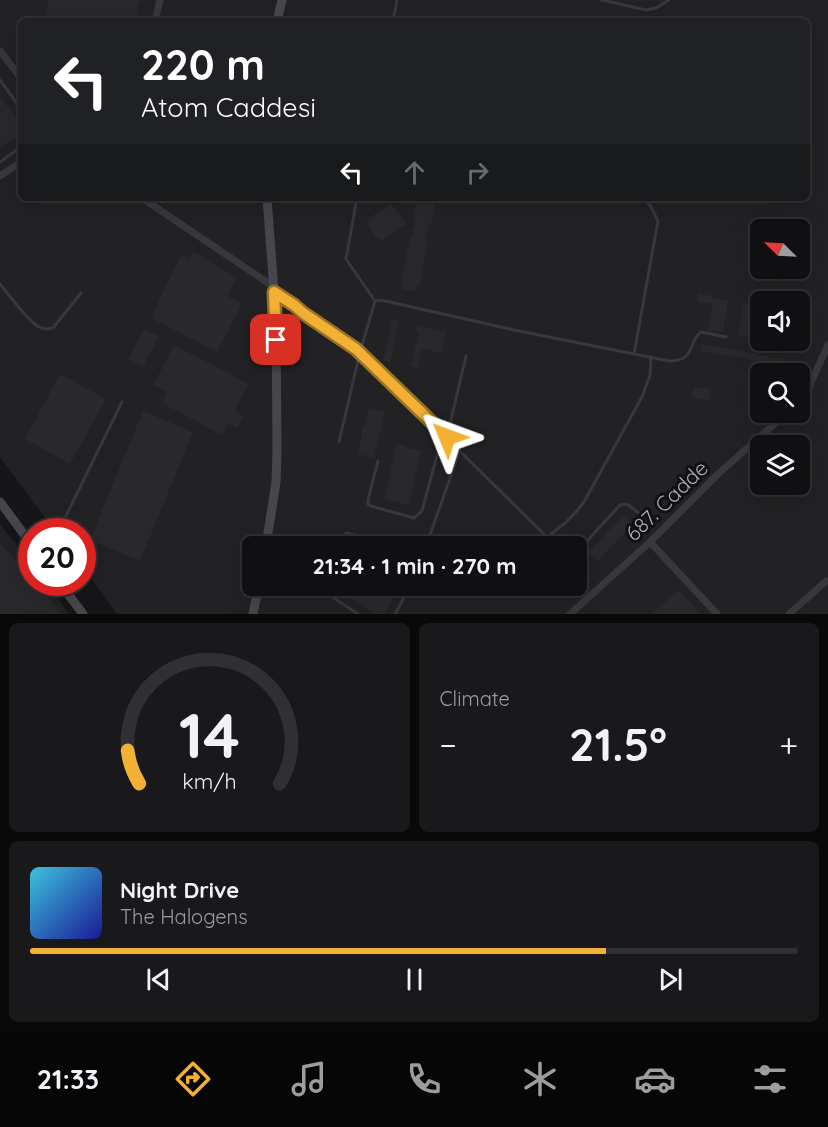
<!DOCTYPE html>
<html lang="en">
<head>
<meta charset="utf-8">
<style>
  :root { --surface:#101012; --page:#19191b; --text:#f1f3f6; --muted:#9c9d9f; --line:#303032; --accent:#f2b134 }
  body { margin:0; font-family:Quicksand,sans-serif; background:var(--page); color:var(--text); height:100vh; display:flex; flex-direction:column; font-size:22px; white-space:nowrap }
  * { box-sizing:border-box; margin:0 }
  p { font-size:20px; color:var(--muted) }
  .icon { flex:none; width:33px; height:33px; fill:none; stroke:currentColor; stroke-width:2; stroke-linecap:round; stroke-linejoin:round }
  .map { position:relative; height:614px; overflow:hidden }
  .sheet { display:flex; flex-direction:column; gap:9px; padding:9px; background:#09090a; flex:1 }
  .sheet>* { flex:none }
  .guide { position:absolute; left:18px; top:18px; width:792px; height:183px; border-radius:9px; box-shadow:0 6px 24px #0002,0 0 0 2px var(--line); background:#202124; color:#fff; overflow:hidden }
  .needle { width:39px; rotate:294deg }
  .tools { position:absolute; left:750px; top:219px; display:grid; gap:12px }
  .tools a { display:grid; place-items:center; width:60px; height:60px; border-radius:9px; background:var(--surface); box-shadow:0 6px 24px #0002,0 0 0 2px var(--line); font-size:30px }
  .speed { position:absolute; left:18px; top:518px; display:flex; gap:12px; font-size:30px; font-weight:700; text-align:center }
  .speed>* { display:grid; place-content:center; width:78px; height:78px; border-radius:50%; background:var(--surface); box-shadow:0 6px 24px #0002,0 0 0 2px var(--line); line-height:1 }
  .speed .limit { border:9px solid #d22; background:#fff; color:#111 }
  .pin { position:absolute; display:grid; place-items:center; width:51px; height:51px; color:#fff; margin:-26px; border-radius:12px; box-shadow:0 3px 9px #0006 }
  .me { position:absolute; width:66px; margin:-33px; rotate:314deg; stroke-linejoin:round; filter:drop-shadow(0 0 4px #0008) }
  .turn { display:flex; align-items:center; gap:21px; height:126px; padding:0 24px; font-size:27px }
  .turn .icon { width:78px; height:78px; stroke-width:2.5 }
  .turn b { display:block; font-size:42px; line-height:51px }
  .lanes { display:flex; align-items:center; height:57px; padding:0 24px; background:#0003; justify-content:center; gap:30px; direction:ltr }
  .lanes .off { opacity:.35 }
  .big { font-size:45px; font-weight:700; line-height:1.1 }
  .sheet .card { flex:1; display:flex; flex-direction:column; justify-content:center; gap:9px; min-width:0; padding:0 21px; border-radius:9px; background:var(--page) }
  .sheet .dial { align-items:center; gap:0 }
  .dial svg { height:156px; overflow:visible; fill:none; stroke:var(--line); stroke-width:7; stroke-linecap:round; text-anchor:middle }
  .dial text { fill:var(--text); stroke:none }
  .song { display:flex; align-items:center; gap:18px }
  .cover { width:72px; height:72px; border-radius:9px; background:linear-gradient(135deg,hsl(190 70% 55%),hsl(240 70% 35%)) }
  .played { height:6px; border-radius:3px; background:linear-gradient(90deg,var(--accent) 75%,var(--line) 75%) }
  .keys { display:flex; justify-content:space-around; direction:ltr }
  .heat { display:flex; justify-content:space-between; align-items:center; font-size:33px; direction:ltr }
  .sheet .tiles { flex:1; display:grid; gap:9px; grid-template-columns:1fr 1fr }
  .card:last-child { grid-column:span 2 }
  .trip { position:absolute; left:242px; top:536px; width:345px; height:60px; border-radius:9px; background:var(--surface); box-shadow:0 6px 24px #0002,0 0 0 2px var(--line); font-weight:700; line-height:60px; text-align:center }
  .tab-bar { display:flex; height:96px; justify-content:space-around; align-items:center; background:#060607; color:var(--muted) }
  .tab-bar .icon { width:42px; height:42px }
  .tab-bar .selected { color:var(--accent) }
  .tab-bar b { font-size:27px; color:var(--text) }
  .map>svg:first-child { display:block }
</style>
</head>
<body>
<div class="map">
<svg width="828" height="614" viewBox="0 0 828 614">
  <rect width="100%" height="100%" fill="#161618"/>
  <!-- built -->
  <path fill="#222225" fill-rule="evenodd" d="M0 0H828V614H117L83 567 82 531H55L0 457ZM21 21H807V198H21ZM760 230H800V268H760ZM760 302H800V340H760ZM760 374H800V412H760ZM760 446H800V484H760ZM252 546H576V585H252Z
    M0 524 31 563 32 582H45L69 614H0Z"/>
  <!-- building -->
  <path fill="#29292c" d="M49 0H140L135 21H44Z
    M0 96 21 125V133L0 148Z
    M418 198H436L431 224H429L427 234 426 240 428 241 419 286H416L415 291 402 289 403 283 401 282 410 237H412L416 217 413 219Z
    M390 204 393 208 394 207 406 224 381 241 378 237H376L368 225 369 224 366 220Z
    M192 252 198 255 199 254 237 278 227 296 242 304 217 352 151 318 159 302H158L182 254 189 258Z
    M698 293 712 296V298L728 301 723 332 708 330 713 304 697 301Z
    M743 304 759 306 753 338 738 335Z
    M392 320 399 321 390 362 383 361Z
    M415 325 446 332 442 353 422 349 418 368 411 366 419 331 414 330Z
    M144 329 159 336 143 367 128 359Z
    M701 344 785 359 784 366 700 351Z
    M174 345 249 384 234 411 243 416 237 428 228 424 222 435 162 403 167 392 153 385Z
    M60 374 106 399 70 464 25 439Z
    M693 387 711 389 709 400 692 398Z
    M369 408 385 412 374 458 358 454 362 435 361 433 362 428 364 427Z
    M143 411 193 432 140 561 90 540Z
    M397 443 407 446V448L421 451 409 505 384 499Z
    M624 515 634 524 598 561 588 552Z
    M0 543 31 578 32 582H34L62 614H0Z
    M325 585H401L384 614H376Z
    M678 590 701 614H652Z"/>
  <g fill="none" stroke-linecap="round" stroke-linejoin="round">
    <!-- lane -->
    <path stroke="#37383d" stroke-width="3" d="M602 0 646 10 656 8 669 0
      M393 21 397 0
      M0 80 21 109
      M0 162 21 147
      M357 198 346 259 375 301
      M0 284C9 295 28 321 39 327 44 330 48 329 53 328L81 293
      M276 293 294 305 303 313 356 349 556 546
      M634 354 658 221 650 205 642 198
      M447 437 466 356
      M339 442 360 352 375 301 381 300 514 330 669 361C696 362 689 339 701 332L726 337
      M378 461 368 500V504L371 506 414 518 422 511 443 433
      M57 531 62 524 122 402
      M547 537C562 526 575 516 585 500L642 397 650 375 651 357
      M338 546 346 533 354 535 373 546
      M426 546 460 450
      M576 553 620 505 627 504 640 514
      M576 565 588 577
      M318 585 319 588 358 614
      M395 614 411 585"/>
    <!-- street -->
    <path stroke="#37383d" stroke-width="7" d="M155 21 160 0
      M0 51 21 78
      M0 176 21 162
      M142 198 274 287
      M800 399 808 389 828 345
      M650 542 717 614
      M570 614 650 542 718 474 788 412
      M789 614 826 581"/>
    <!-- secondary -->
    <path stroke="#45474d" stroke-width="9" d="M277 21 282 0
      M0 502 32 545
      M266 546 276 482 277 452 276 318 267 198
      M59 582 83 614
      M253 614 259 585"/>
  </g>
  <g fill="none" stroke-linecap="round" stroke-linejoin="round">
    <defs>
      <path id="route" d="M276 340 274 292 294 305 303 313 356 349 447 437"/>
    </defs>
    <!-- route casing -->
    <use href="#route" stroke="#9d7322" stroke-width="15"/>
    <!-- route -->
    <use href="#route" stroke="#f2b134" stroke-width="10"/>
  </g>
  <g text-anchor="middle" stroke-width="6" stroke-linejoin="round" paint-order="stroke">
    <!-- street labels -->
    <g font-size="21" fill="#a8adb8" stroke="#111113">
      <text transform="translate(667 501) rotate(-44)" y="7">687. Cadde</text>
    </g>
  </g>
</svg>
<div class="tools">
<a><svg class="needle" viewBox="-14 -14 28 28"><path d="M0-13l5 13h-10z" fill="#e53935"/><path d="M0 13l5-13h-10z" fill="#9c9d9f"/></svg></a>
<a><svg class="icon" aria-label="sound" viewBox="0 0 24 24"><path d="M4 9h4l5-4v14l-5-4H4zM17 9q2 3 0 6"/></svg></a>
<a><svg class="icon" aria-label="search" viewBox="0 0 24 24"><circle cx="10" cy="10" r="6"/><path d="M15 15l6 6"/></svg></a>
<a><svg class="icon" aria-label="layers" viewBox="0 0 24 24"><path d="M12 4l9 5-9 5-9-5zM3 14l9 5 9-5"/></svg></a>
</div>
<div class="speed"><div class="limit">20</div></div>
<div class="pin" style="left:276px;top:340px;background:#d93025"><svg class="icon" aria-label="arrive" viewBox="0 0 24 24"><path d="M6 21V4h12l-3 4 3 4H6"/></svg></div>
<svg class="me" style="left:447px;top:437px" viewBox="-20 -20 40 40"><path d="M0-17L14 15 0 8-14 15z" fill="#f2b134" stroke="#fff" stroke-width="4"/></svg>
<div class="trip">21:34 · 1 min · 270 m</div>
<div class="guide">
<div class="turn"><svg class="icon" aria-label="left" viewBox="0 0 24 24"><path d="M17 20v-9H6M10 6l-5 5 5 5"/></svg><div><b>220 m</b>Atom Caddesi</div></div>
<div class="lanes"><svg class="icon" aria-label="left" viewBox="0 0 24 24"><path d="M17 20v-9H6M10 6l-5 5 5 5"/></svg><svg class="icon off" aria-label="ahead" viewBox="0 0 24 24"><path d="M12 20V5M6 11l6-6 6 6"/></svg><svg class="icon off" aria-label="right" viewBox="0 0 24 24"><path d="M7 20v-9h11M14 6l5 5-5 5"/></svg></div>
</div>
</div>
<section class="sheet">
<div class="tiles">
<div class="card dial"><svg viewBox="0 0 100 80">
<path d="M14 69A42 42 0 1 1 86 69"/>
<path d="M14 69A42 42 0 0 1 8 52" stroke="#f2b134"/>
<text x="50" y="56" font-size="32" font-weight="700">14</text>
<text x="50" y="72" font-size="11">km/h</text>
</svg></div>
<div class="card"><p>Climate</p>
<div class="heat"><a>−</a><b class="big">21.5°</b><a>+</a></div>
</div>
<div class="card">
<div class="song"><i class="cover"></i><div><b>Night Drive</b><p>The Halogens</p></div></div>
<div class="played"></div>
<div class="keys"><svg class="icon" aria-label="previous" viewBox="0 0 24 24"><path d="M18 5L8 12l10 7zM5 5v14"/></svg><svg class="icon" aria-label="pause" viewBox="0 0 24 24"><path d="M8 5v14M16 5v14"/></svg><svg class="icon" aria-label="next" viewBox="0 0 24 24"><path d="M6 5l10 7-10 7zM19 5v14"/></svg></div>
</div>
</div>
</section>
<nav class="tab-bar">
<b>21:33</b>
<svg class="icon selected" aria-label="directions" viewBox="0 0 24 24"><path d="M12 3l9 9-9 9-9-9zM9 14v-3h6M13 9l2 2-2 2"/></svg>
<svg class="icon" aria-label="music" viewBox="0 0 24 24"><path d="M9 18V5l10-2v13"/><circle cx="6" cy="18" r="3"/><circle cx="16" cy="16" r="3"/></svg>
<svg class="icon" aria-label="phone" viewBox="0 0 24 24"><path d="M5 4h4l2 5-3 2q2 4 5 5l2-3 5 2v4C11 20 4 13 5 4z"/></svg>
<svg class="icon" aria-label="climate" viewBox="0 0 24 24"><path d="M12 3v18M4 7l16 10M4 17L20 7"/></svg>
<svg class="icon" aria-label="car" viewBox="0 0 24 24"><path d="M5 17H2v-5l4-1 3-4h7l3 4 3 1v5h-3M9 17h6M6 11h13"/><circle cx="7" cy="17" r="2"/><circle cx="17" cy="17" r="2"/></svg>
<svg class="icon" aria-label="filters" viewBox="0 0 24 24"><path d="M4 7h16M4 17h16"/><circle cx="9" cy="7" r="2"/><circle cx="15" cy="17" r="2"/></svg>
</nav>
</body>
</html>
